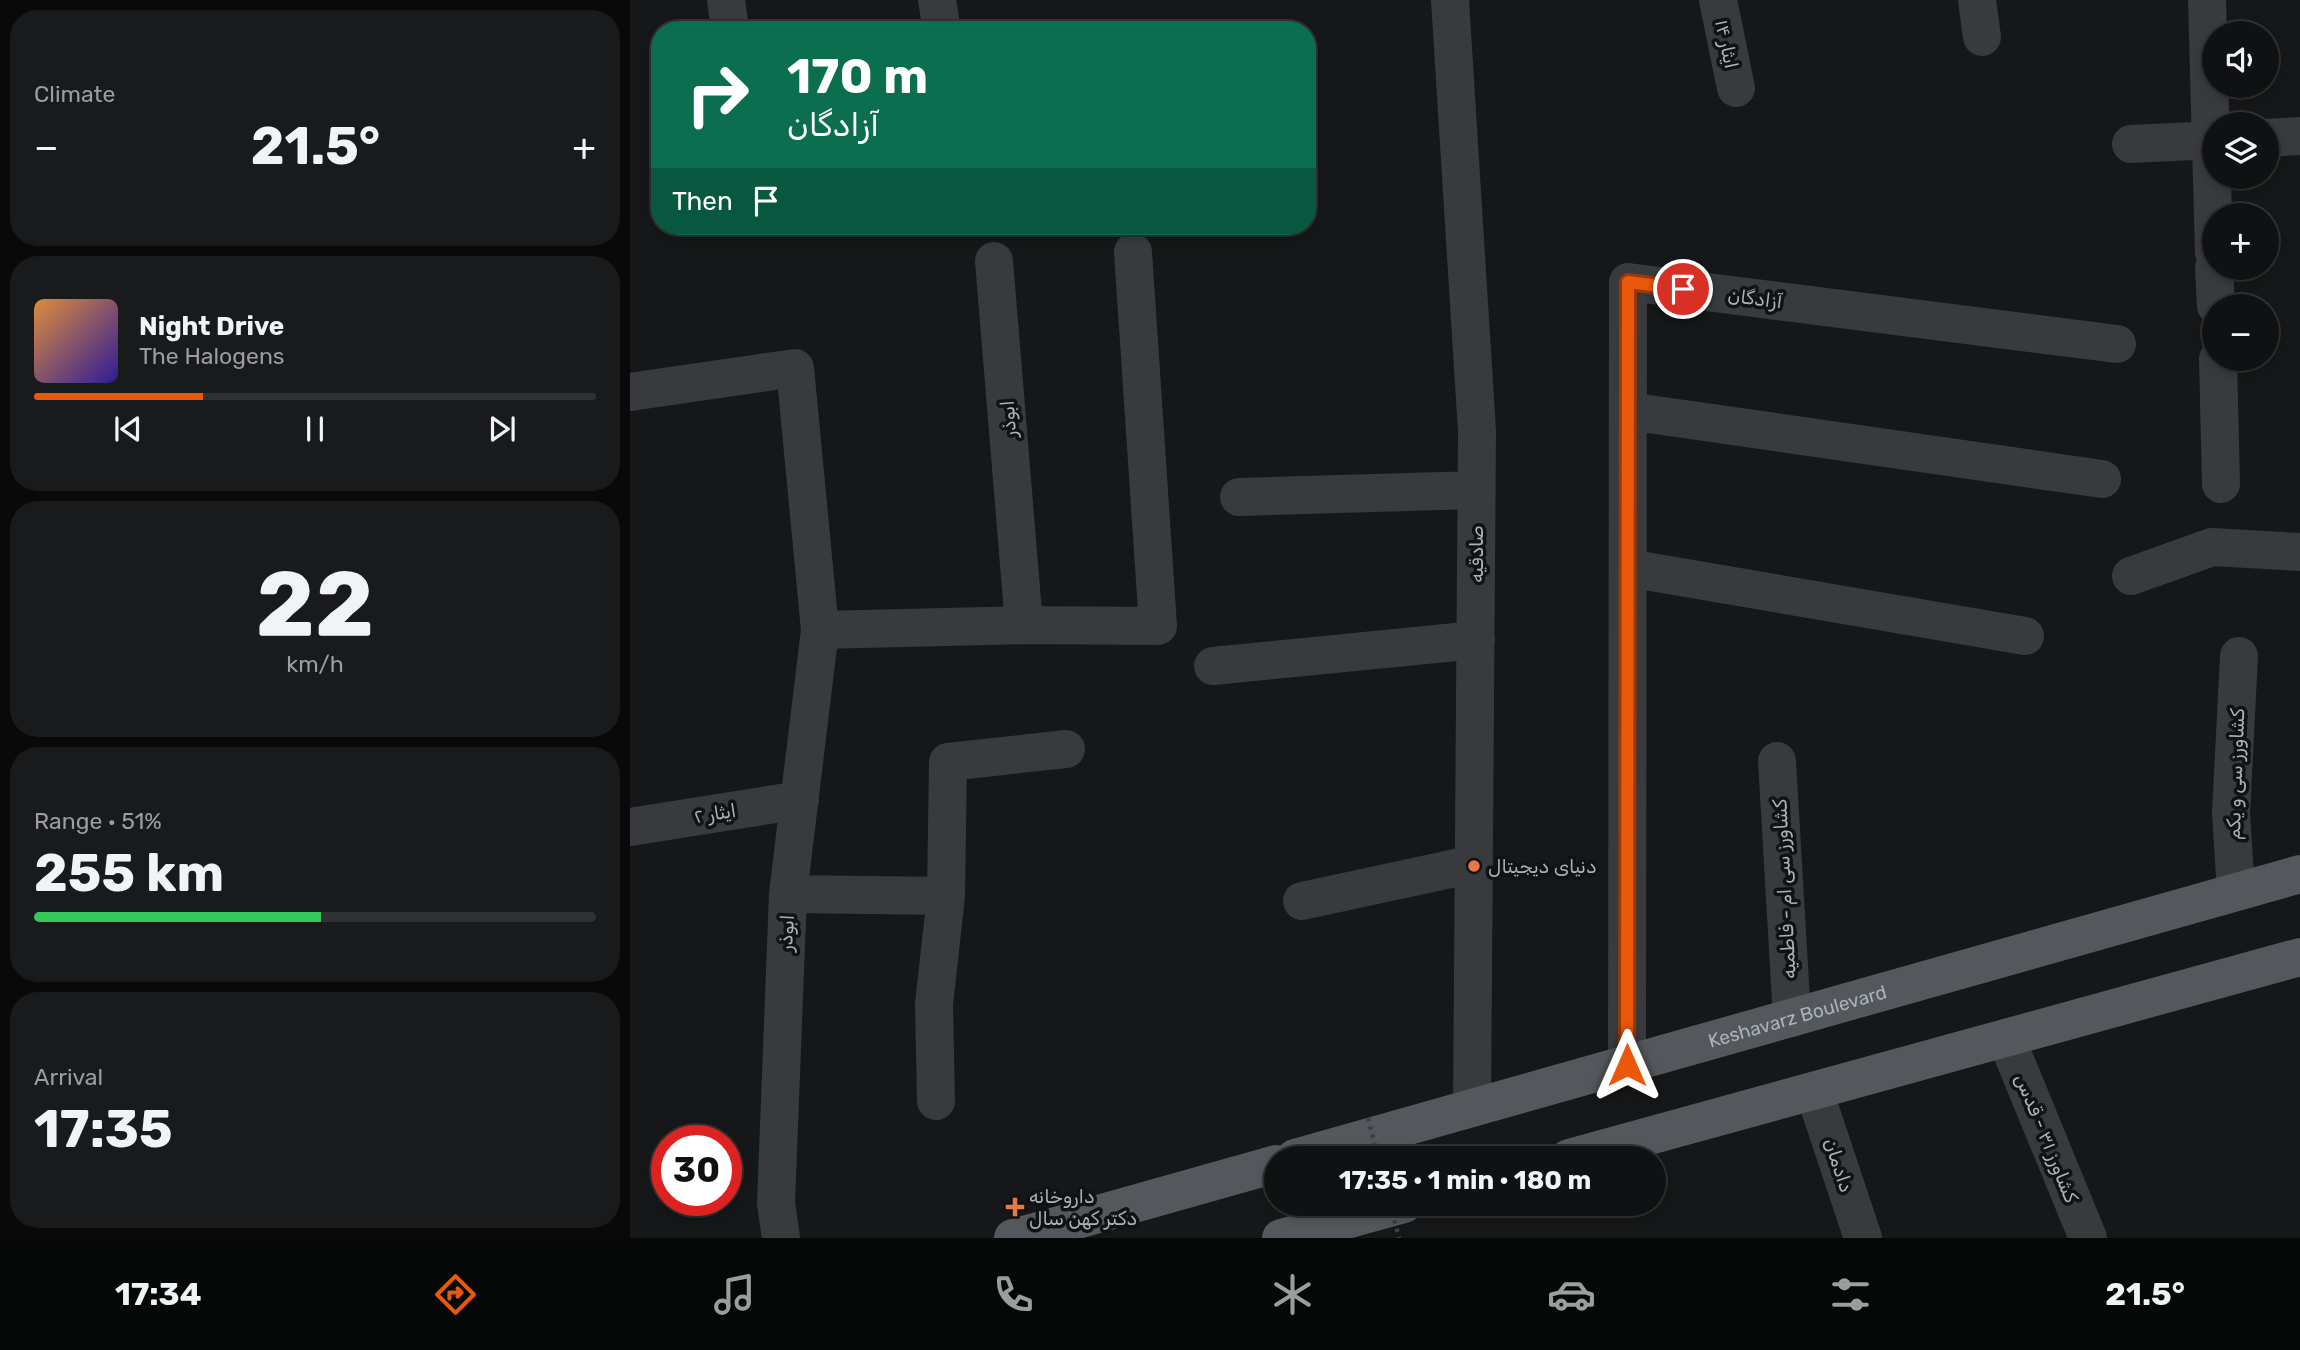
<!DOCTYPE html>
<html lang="en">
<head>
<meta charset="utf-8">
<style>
  :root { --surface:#101112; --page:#191a1b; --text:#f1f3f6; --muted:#9c9d9f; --line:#303132; --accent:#ea580c }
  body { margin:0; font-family:Rubik,"Noto Sans Arabic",sans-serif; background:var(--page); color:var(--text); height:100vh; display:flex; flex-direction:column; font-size:26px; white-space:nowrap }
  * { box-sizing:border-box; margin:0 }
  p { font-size:23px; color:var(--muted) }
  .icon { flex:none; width:38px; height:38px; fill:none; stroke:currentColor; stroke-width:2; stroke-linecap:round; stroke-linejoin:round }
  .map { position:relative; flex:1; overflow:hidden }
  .sheet { display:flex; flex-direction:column; gap:10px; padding:10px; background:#09090a; width:630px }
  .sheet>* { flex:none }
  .guide { position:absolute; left:21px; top:21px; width:665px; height:214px; border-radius:28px; box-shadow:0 4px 10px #0003,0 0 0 2px var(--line); background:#0b6e4f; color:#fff; overflow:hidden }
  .tools { position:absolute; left:1572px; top:21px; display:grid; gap:14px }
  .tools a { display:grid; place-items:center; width:77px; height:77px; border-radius:50%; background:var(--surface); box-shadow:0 4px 10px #0003,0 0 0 2px var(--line); font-size:35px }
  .speed { position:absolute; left:21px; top:1125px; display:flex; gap:14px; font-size:35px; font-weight:700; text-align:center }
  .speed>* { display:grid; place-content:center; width:91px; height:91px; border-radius:50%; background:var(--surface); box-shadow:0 4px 10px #0003,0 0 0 2px var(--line); line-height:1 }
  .speed .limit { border:10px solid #d22; background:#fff; color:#111 }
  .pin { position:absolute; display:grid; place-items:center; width:60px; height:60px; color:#fff; margin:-30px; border:4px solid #fff; border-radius:50%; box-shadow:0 2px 7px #0007 }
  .me { position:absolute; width:77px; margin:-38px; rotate:0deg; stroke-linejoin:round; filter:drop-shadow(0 0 5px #0008) }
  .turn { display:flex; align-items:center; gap:24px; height:147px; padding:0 21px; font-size:32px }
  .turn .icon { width:91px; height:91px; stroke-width:2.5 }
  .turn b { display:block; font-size:49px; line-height:60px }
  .then { display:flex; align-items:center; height:66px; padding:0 21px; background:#0003; gap:14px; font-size:26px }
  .big { font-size:52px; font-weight:700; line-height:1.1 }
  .sheet .widget { flex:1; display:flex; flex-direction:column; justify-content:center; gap:10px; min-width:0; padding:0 24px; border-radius:28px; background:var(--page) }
  .sheet .dial { align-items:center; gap:0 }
  .dial b { font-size:91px; line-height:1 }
  .song { display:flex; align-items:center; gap:21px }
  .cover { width:84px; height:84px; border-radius:10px; background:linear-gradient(135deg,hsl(30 70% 55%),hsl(250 70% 35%)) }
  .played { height:7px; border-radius:4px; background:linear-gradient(90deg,var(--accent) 30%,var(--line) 30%) }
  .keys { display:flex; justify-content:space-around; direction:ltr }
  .heat { display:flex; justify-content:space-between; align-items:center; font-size:38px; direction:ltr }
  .charge { height:10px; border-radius:5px; background:linear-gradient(90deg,#34c759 51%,var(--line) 0) }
  .trip { position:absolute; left:634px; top:1146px; width:402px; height:70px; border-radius:35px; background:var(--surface); box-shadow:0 4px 10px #0003,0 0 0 2px var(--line); font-weight:700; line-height:70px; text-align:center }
  .tab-bar { display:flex; height:112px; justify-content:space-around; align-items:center; background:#060707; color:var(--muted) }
  .tab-bar .icon { width:49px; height:49px }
  .tab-bar .active { color:var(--accent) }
  .tab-bar b { font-size:32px; color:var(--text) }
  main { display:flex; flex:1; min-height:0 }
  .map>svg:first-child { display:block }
</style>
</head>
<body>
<main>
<section class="sheet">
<div class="widget"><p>Climate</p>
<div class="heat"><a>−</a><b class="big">21.5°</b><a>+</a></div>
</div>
<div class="widget">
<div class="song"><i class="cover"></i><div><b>Night Drive</b><p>The Halogens</p></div></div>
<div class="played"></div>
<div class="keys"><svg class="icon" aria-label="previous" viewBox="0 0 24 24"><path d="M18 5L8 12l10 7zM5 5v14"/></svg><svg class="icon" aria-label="pause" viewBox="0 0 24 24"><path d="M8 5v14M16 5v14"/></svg><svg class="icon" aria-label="next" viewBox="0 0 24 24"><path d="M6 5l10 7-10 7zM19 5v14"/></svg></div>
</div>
<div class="widget dial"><b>22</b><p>km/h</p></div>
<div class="widget"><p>Range · 51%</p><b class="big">255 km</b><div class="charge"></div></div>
<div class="widget"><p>Arrival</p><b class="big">17:35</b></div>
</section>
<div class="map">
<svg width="1670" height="1238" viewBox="0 0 1670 1238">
  <rect width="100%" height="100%" fill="#161718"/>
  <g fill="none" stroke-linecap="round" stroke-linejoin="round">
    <!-- minor -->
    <path stroke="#383a3d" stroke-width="38" d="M96 0 100 30
      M307 0 312 30
      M820 0 847 431 842 1108
      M1088 0 1106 88
      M1347 0 1352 37
      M1577 0 1584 253
      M1636 138 1670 136
      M1501 144 1584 140
      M1584 268 1586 306
      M1588 359 1591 484
      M0 392 165 368 190 630
      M998 411 1472 479
      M609 497 846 490
      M998 568 1395 636
      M1501 576 1582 547 1670 552
      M394 625 528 626 503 252
      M583 666 846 640
      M1147 761 1162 1018
      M0 827 170 800
      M1606 892 1601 813 1609 656
      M158 894 316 896 318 762 436 749
      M672 901 844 864
      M1376 1038 1458 1238
      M997 1065 998 282 1487 344
      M1184 1091 1233 1238
      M306 1101 304 1004 316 896
      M151 1238 146 1203 158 894 190 630 394 625 364 261"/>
    <!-- major -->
    <g stroke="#54585c" stroke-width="38">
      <path id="s1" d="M665 1158 1670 874"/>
      <path d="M939 1158 1670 957"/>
      <path d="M383 1238 646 1164"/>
      <path d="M651 1238 774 1204"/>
    </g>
    <!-- path-bridge -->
    <path stroke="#3e4144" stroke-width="4.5" stroke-dasharray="3.5 5" stroke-linecap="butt" d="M738 1118 748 1158
      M760 1204 769 1238"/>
  </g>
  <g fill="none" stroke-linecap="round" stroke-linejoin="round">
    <defs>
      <path id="route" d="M997 1065 998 282 1053 289"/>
    </defs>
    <!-- route casing -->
    <use href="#route" stroke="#983908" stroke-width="18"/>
    <!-- route -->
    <use href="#route" stroke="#ea580c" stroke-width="12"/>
  </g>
  <!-- markers -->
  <g fill="#e57b42" stroke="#111213" stroke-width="2.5">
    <circle cx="844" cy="866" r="7"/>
    <path d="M381.5 1196.5h7v7h7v7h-7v7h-7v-7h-7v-7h7z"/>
  </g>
  <g text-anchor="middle" stroke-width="7" stroke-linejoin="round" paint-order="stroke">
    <!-- street labels -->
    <g font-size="19" fill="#a9b2b7" stroke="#111213">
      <text transform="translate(1097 44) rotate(78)" y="7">ایثار ۱۴</text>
      <text transform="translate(1125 298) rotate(7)" y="7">آزادگان</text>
      <text transform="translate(378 419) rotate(-94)" y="7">ابوذر</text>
      <text transform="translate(846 554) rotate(-90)" y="7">صادقیه</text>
      <text transform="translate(1605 774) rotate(-88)" y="7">كشاورز سی و يكم</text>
      <text transform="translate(85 813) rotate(-9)" y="7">ایثار ۲</text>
      <text transform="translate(1154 889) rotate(-93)" y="7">کشاورز سی ام - فاطمیه</text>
      <text transform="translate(156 933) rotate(-87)" y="7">ابوذر</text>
      <text dy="7" stroke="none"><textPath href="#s1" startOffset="522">Keshavarz Boulevard</textPath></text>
      <text transform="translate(1417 1138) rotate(68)" y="7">کشاورز ۳۱ - قدس</text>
      <text transform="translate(1209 1165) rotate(72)" y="7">دادمان</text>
    </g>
    <!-- poi labels -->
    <g font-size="19" fill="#a9b2b7" stroke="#111213" text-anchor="start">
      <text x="858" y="873">دنیای دیجیتال</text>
      <text x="399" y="1203">داروخانه<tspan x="399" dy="22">دکتر کهن سال</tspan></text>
    </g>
  </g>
</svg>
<div class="tools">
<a><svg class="icon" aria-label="sound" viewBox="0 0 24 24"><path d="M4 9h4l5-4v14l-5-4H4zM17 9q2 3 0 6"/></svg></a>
<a><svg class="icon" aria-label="layers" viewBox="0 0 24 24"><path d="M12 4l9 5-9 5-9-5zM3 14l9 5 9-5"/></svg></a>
<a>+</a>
<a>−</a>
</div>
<div class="speed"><div class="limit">30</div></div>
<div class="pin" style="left:1053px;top:289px;background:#d93025"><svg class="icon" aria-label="arrive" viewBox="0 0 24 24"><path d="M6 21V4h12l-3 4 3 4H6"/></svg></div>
<svg class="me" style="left:997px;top:1065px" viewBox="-20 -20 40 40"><path d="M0-17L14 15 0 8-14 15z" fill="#ea580c" stroke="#fff" stroke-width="4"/></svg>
<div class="trip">17:35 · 1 min · 180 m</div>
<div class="guide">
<div class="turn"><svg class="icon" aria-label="right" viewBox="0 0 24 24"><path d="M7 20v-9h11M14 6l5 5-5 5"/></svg><div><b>170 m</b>آزادگان</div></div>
<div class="then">Then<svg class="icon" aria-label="arrive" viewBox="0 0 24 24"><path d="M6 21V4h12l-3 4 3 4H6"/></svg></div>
</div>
</div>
</main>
<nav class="tab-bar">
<b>17:34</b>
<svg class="icon active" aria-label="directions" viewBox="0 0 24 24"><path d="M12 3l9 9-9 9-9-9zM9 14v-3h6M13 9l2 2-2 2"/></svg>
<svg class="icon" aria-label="music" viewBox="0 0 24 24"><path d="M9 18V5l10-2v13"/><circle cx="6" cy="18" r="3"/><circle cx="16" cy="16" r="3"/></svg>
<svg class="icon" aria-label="phone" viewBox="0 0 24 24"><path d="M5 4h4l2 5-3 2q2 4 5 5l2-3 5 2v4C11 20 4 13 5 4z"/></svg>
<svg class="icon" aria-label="climate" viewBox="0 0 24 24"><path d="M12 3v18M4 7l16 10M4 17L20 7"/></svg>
<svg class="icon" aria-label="car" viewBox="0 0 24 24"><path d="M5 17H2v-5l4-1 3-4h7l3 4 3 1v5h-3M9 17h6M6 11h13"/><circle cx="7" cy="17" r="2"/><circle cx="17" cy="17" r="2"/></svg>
<svg class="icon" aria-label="filters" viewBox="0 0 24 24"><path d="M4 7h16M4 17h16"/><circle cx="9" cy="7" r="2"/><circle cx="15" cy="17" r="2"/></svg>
<b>21.5°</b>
</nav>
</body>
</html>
